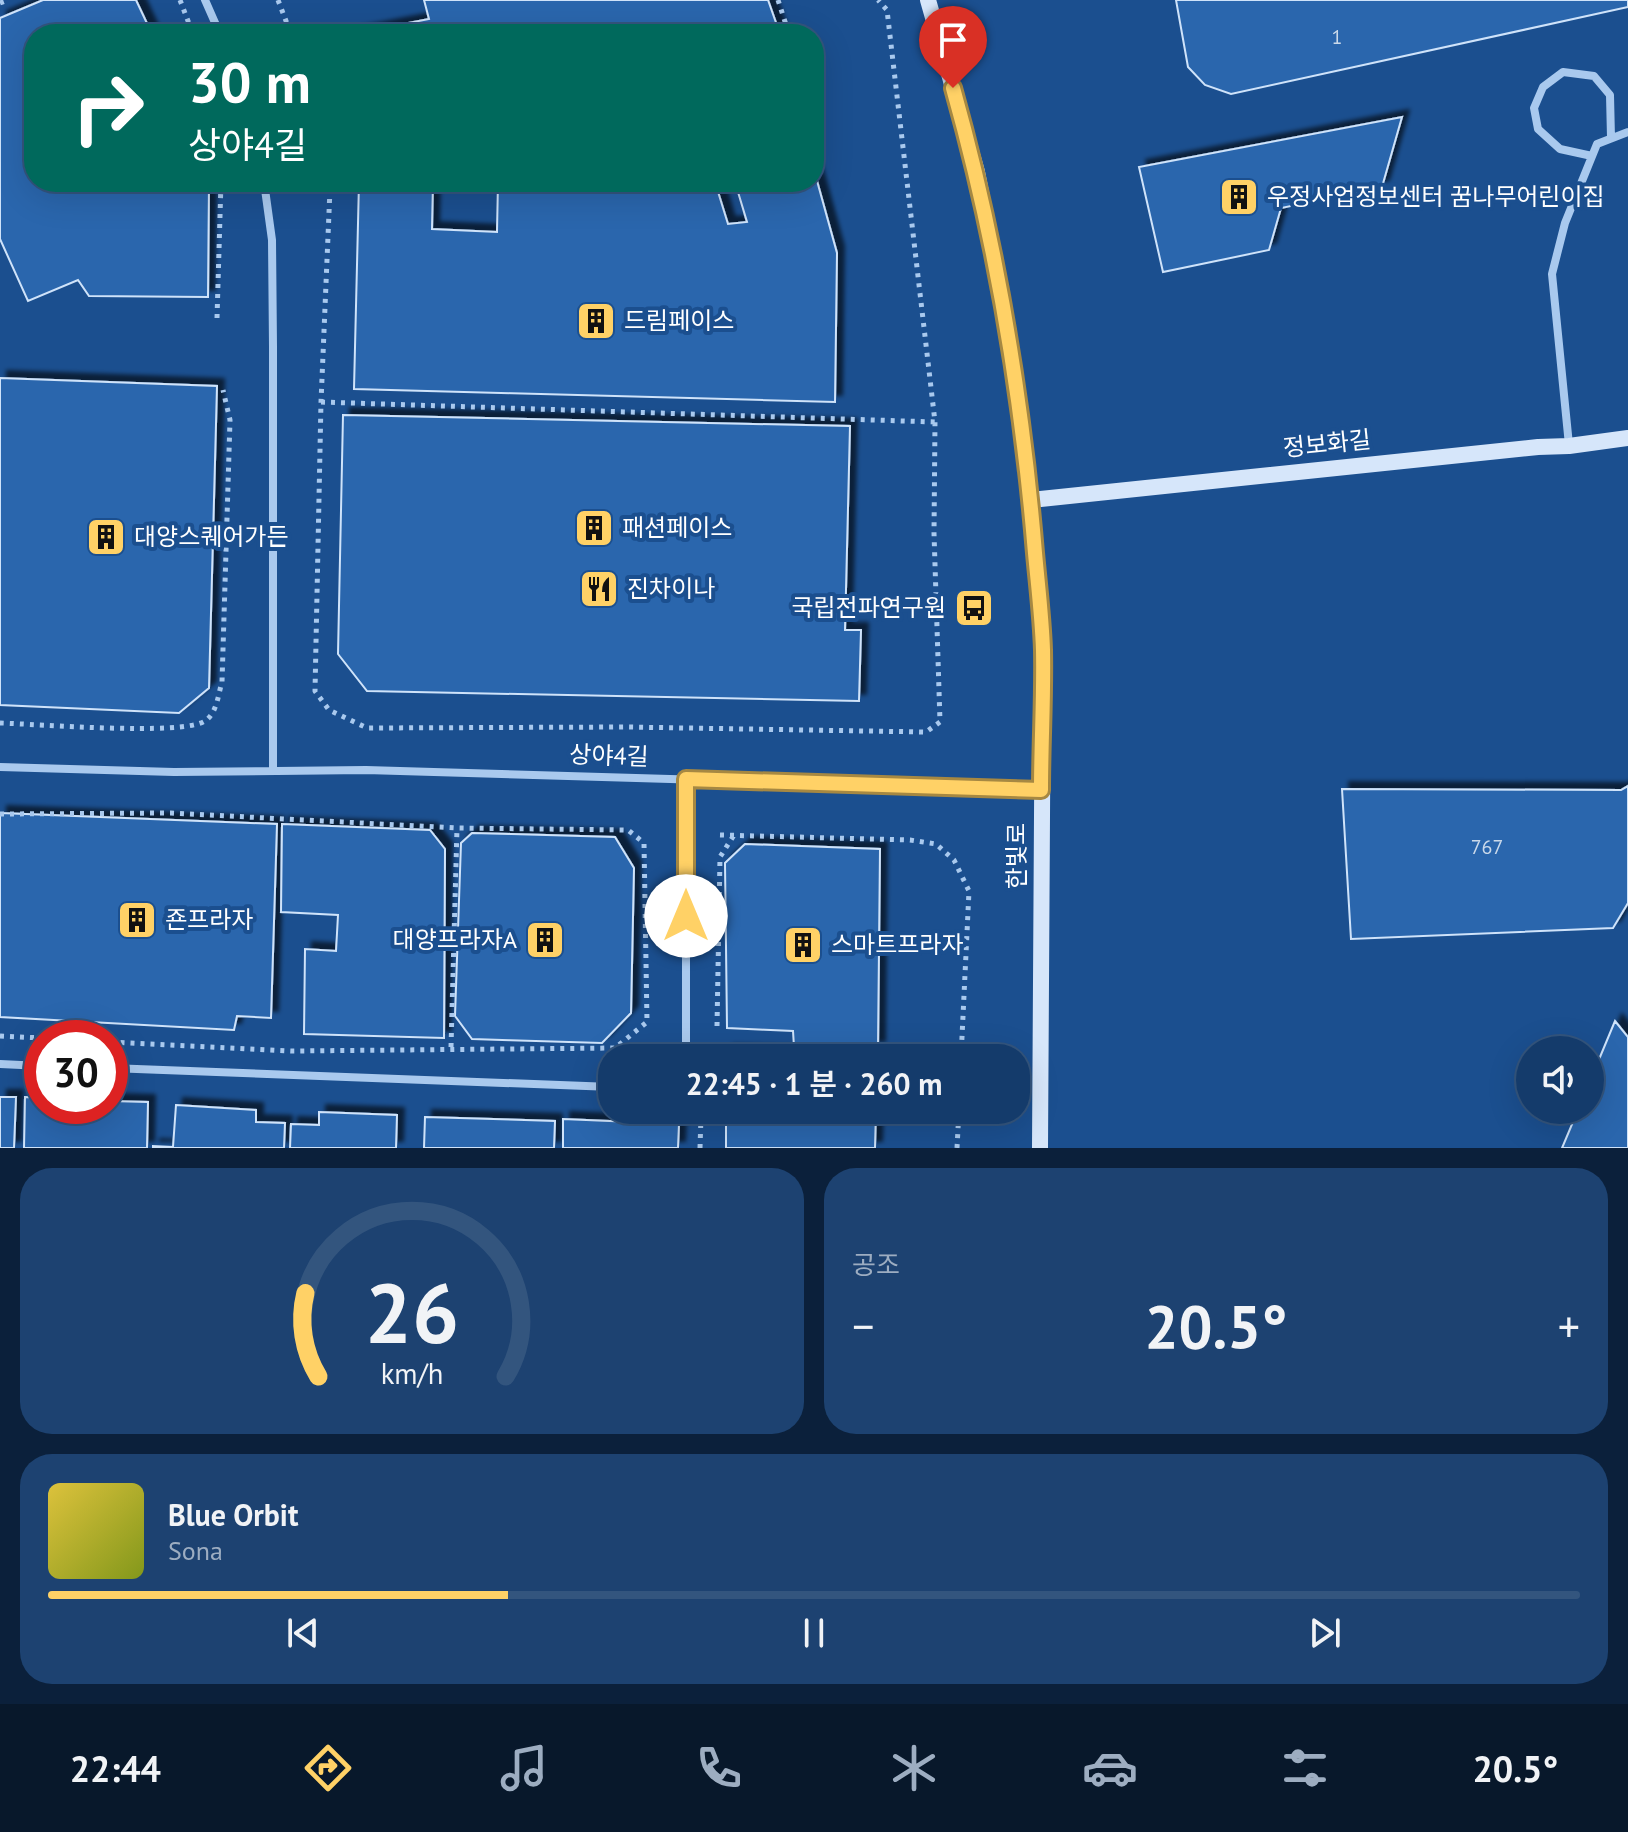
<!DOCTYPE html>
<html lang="ko">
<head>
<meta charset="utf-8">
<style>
  :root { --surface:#143b6b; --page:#1d4271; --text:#f1f3f6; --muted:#9dadc1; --line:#33557e; --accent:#ffd166 }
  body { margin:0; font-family:"PT Sans","Noto Sans KR",sans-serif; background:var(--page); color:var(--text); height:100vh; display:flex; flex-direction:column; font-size:30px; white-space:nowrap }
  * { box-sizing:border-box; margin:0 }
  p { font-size:26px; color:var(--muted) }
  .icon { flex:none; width:44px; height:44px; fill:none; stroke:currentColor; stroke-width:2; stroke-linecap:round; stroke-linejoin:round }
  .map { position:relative; height:1148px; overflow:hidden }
  .side { display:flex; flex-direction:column; gap:20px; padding:20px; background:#0b203b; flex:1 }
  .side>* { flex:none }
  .hud { position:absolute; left:24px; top:24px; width:800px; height:168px; border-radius:32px; box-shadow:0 8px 32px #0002,0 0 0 2px var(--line); background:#00695c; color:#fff; overflow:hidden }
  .fabs { position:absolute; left:1516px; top:1036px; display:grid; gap:16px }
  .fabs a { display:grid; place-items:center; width:88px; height:88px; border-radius:50%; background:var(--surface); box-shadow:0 8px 32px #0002,0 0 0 2px var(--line); font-size:40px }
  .speed { position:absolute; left:24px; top:1020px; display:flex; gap:16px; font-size:40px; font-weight:700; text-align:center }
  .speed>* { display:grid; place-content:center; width:104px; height:104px; border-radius:50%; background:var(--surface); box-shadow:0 8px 32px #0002,0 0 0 2px var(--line); line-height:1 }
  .speed .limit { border:12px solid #d22; background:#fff; color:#111 }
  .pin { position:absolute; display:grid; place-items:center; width:68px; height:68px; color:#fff; margin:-82px -34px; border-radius:50% 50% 50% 0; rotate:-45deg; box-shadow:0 0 8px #0007 }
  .pin .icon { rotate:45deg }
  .me { position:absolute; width:88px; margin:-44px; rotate:0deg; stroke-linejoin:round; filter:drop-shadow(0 0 6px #0008) }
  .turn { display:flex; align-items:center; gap:28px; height:168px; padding:0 32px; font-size:36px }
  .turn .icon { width:104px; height:104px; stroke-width:2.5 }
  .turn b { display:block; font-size:56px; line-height:68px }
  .big { font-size:60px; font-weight:600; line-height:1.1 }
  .side .card { flex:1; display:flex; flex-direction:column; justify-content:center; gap:12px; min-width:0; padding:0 28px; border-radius:32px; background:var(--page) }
  .side .dial { align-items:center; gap:0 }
  .dial svg { height:208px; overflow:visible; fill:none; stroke:var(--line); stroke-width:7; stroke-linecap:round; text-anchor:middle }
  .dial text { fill:var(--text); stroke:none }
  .song { display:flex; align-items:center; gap:24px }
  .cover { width:96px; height:96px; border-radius:12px; background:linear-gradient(135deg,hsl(50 70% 55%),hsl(70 70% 35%)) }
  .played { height:8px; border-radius:4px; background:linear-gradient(90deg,var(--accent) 30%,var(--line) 30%) }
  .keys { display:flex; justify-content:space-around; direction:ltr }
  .heat { display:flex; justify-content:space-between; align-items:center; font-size:44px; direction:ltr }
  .side .tiles { flex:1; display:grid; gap:20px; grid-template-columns:1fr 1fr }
  .card:last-child { grid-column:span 2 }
  .trip { position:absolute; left:598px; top:1044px; width:432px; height:80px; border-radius:32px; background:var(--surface); box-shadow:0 8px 32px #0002,0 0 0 2px var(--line); font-weight:600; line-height:80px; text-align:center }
  .tabs { display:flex; height:128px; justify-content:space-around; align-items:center; background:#08182b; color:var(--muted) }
  .tabs .icon { width:56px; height:56px }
  .tabs .on { color:var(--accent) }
  .tabs b { font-size:36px; color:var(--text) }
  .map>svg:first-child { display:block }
</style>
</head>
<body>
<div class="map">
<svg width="1628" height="1148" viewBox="0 0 1628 1148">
  <defs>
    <filter id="shadow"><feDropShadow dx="7" dy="-7" stdDeviation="2" flood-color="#0009"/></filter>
  </defs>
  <rect width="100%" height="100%" fill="#1b4f8f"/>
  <!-- building -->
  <path fill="#2a66ad" stroke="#cfe3fa" stroke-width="2" filter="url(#shadow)" d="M43 0H136L152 34H34V182H209L208 297 89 296 78 280 28 301 0 239V18Z
    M424 0H768L780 34H352L429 19Z
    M1176 0H1628V7L1231 94 1205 85 1188 67Z
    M1402 117 1382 187 1281 208 1269 250 1163 272 1139 167Z
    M814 170 837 253 835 402 354 389 359 182H433L432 229 497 232 498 182H715L728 224 747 222 735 182H814Z
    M0 378 217 386 209 688 179 713 0 705Z
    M343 415 850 426 845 630H861L859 701 367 691 338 654Z
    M1628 786V903L1613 928 1351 939 1342 789 1621 790Z
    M0 813 277 824 271 1018 237 1016 234 1030 0 1017Z
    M282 824 430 830 445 849 444 1038 304 1034 305 949 336 951 338 915 281 912Z
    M472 833 615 837 634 868 631 1013 602 1043 472 1039 455 1016 461 843Z
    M745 844 880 849 878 1048 794 1047 793 1031 727 1028 725 863Z
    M1615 1021 1628 1037V1148H1562L1578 1110H1590V1081Z
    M726 1052 876 1055V1058H726Z
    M0 1097H16L14 1148H0Z
    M25 1097 42 1098V1106H110V1101L148 1102 147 1148H24Z
    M176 1105 256 1110V1122L285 1123 284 1148H153V1146L173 1147Z
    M726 1110H876L875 1148H726Z
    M319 1112 397 1115 396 1148H290L291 1124 319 1125Z
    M425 1117 555 1121 554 1148H424Z
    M563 1119 679 1124 678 1148H563Z"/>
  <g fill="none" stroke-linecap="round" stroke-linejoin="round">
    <!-- path -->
    <path stroke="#a9c9ee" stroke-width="5" stroke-dasharray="4 6" stroke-linecap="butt" d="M180 0 193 34
      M278 0 291 34
      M778 0 789 34
      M0 3 8 0
      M330 189 321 402 315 691 329 710 367 728 626 727 926 732 940 722 934 533 935 422 887 10 878 0
      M217 318 221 182
      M321 402 935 422
      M0 723C36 724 182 736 205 721 217 713 218 695 222 682L230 420 223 390
      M0 814 171 813 457 828 628 830 644 843 647 1022 615 1048 291 1051 110 1042
      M720 835 910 840 936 844 954 860 969 891 961 1058
      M717 1026 720 857 734 835
      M0 1036 42 1038
      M451 1047 457 828
      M615 1110 701 1116
      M700 1148 701 1116 705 1110
      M957 1148 959 1110"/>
    <!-- street -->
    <path stroke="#a9c9ee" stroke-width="8" d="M205 0 220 34
      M1592 156 1560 149 1538 129 1534 108 1543 87 1563 72 1594 76 1610 95 1611 138
      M264 182 272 240 273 346V769
      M1569 445 1552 274 1565 223 1597 144 1628 132
      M0 767 174 772 366 770 1041 790
      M677 1058 686 1050V779
      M0 1064 42 1066
      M110 1068 612 1087"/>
    <!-- secondary -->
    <path stroke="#d6e6fa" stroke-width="16" d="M928 0 977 172 1008 328 1031 500 1043 650 1040 1148
      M1031 500 1538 447 1569 446 1628 438"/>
  </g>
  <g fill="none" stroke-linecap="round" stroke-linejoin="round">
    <defs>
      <path id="route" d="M686 916V779L1041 790C1041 743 1044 697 1043 650 1042 618 1038 586 1035 553 1022 396 996 241 953 88"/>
    </defs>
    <!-- route casing -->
    <use href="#route" stroke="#a68842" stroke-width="20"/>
    <!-- route -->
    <use href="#route" stroke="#ffd166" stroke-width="14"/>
  </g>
  <!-- icons -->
  <defs>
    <symbol id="building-square" viewBox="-11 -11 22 22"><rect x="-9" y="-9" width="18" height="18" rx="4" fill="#ffd166" stroke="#1b4f8f"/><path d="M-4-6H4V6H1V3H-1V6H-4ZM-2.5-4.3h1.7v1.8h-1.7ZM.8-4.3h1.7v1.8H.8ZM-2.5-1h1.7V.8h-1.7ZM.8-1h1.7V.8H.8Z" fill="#111"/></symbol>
    <symbol id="restaurant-square" viewBox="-11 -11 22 22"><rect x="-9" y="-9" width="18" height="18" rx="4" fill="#ffd166" stroke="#1b4f8f"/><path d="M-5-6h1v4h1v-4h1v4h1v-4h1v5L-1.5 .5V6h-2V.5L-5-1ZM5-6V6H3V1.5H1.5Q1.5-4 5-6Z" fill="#111"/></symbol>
    <symbol id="bus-square" viewBox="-11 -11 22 22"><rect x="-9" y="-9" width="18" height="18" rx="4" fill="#ffd166" stroke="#1b4f8f"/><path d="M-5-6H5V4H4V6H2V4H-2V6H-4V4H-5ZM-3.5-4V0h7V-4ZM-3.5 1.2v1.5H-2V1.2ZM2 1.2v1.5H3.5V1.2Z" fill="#111"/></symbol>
  </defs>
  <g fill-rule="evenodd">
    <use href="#building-square" x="1217" y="175" width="44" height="44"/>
    <use href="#building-square" x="574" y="299" width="44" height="44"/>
    <use href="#building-square" x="572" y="506" width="44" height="44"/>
    <use href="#building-square" x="84" y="515" width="44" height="44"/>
    <use href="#restaurant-square" x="577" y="567" width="44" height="44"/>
    <use href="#bus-square" x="952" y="586" width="44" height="44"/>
    <use href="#building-square" x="115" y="898" width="44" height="44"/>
    <use href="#building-square" x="523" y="918" width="44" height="44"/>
    <use href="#building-square" x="781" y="923" width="44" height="44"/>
  </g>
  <g text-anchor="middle" stroke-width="8" stroke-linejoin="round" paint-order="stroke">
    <!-- number labels -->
    <g font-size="20" fill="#cad9ea">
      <text x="1337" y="44">1</text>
      <text x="1487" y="854">767</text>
    </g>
    <!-- poi labels -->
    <g font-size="24" fill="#fff" stroke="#1b4f8f" text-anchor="start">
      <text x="1267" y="205">우정사업정보센터 꿈나무어린이집</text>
      <text x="624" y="329">드림페이스</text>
      <text x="622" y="536">패션페이스</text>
      <text x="134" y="545">대양스퀘어가든</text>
      <text x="627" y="597">진차이나</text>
      <text x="946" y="616" text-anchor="end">국립전파연구원</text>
      <text x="165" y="928">죤프라자</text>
      <text x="517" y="948" text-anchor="end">대양프라자A</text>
      <text x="831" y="953">스마트프라자</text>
    </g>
    <!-- street labels -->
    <g font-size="24" fill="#fff" stroke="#1b4f8f">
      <text transform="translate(1327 444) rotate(-6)" y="8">정보화길</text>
      <text transform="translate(609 756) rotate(2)" y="8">상야4길</text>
      <text transform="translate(1017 856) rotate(-90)" y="8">한빛로</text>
    </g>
  </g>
</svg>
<div class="fabs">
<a><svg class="icon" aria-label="sound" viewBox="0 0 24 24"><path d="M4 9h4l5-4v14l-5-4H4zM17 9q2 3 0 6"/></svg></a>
</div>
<div class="speed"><div class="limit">30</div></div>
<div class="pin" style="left:953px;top:88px;background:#d93025"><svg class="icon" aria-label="arrive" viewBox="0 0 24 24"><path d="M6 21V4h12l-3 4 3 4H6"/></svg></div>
<svg class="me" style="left:686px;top:916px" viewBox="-20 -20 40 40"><circle r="19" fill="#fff"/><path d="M0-13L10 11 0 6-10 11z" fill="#ffd166"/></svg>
<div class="trip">22:45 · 1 분 · 260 m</div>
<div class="hud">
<div class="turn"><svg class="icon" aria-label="right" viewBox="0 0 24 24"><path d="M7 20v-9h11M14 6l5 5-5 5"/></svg><div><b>30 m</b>상야4길</div></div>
</div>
</div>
<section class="side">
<div class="tiles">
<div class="card dial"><svg viewBox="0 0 100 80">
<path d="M14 69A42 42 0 1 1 86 69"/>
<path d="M14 69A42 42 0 0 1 9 37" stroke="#ffd166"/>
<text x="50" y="56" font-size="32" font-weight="700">26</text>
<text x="50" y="72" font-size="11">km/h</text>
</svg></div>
<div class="card"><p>공조</p>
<div class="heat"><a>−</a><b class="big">20.5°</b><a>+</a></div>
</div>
<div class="card">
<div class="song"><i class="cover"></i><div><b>Blue Orbit</b><p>Sona</p></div></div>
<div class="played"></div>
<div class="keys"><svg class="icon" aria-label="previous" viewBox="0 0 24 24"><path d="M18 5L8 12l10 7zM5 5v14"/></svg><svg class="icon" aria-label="pause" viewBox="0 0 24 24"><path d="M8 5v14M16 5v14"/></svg><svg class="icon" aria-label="next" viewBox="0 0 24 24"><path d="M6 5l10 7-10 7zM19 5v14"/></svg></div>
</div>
</div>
</section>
<nav class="tabs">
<b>22:44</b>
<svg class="icon on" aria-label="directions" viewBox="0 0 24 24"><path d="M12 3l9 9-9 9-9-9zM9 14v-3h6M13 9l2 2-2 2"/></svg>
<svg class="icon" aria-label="music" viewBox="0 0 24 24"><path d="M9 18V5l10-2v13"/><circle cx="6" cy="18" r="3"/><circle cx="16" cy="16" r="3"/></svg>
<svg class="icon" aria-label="phone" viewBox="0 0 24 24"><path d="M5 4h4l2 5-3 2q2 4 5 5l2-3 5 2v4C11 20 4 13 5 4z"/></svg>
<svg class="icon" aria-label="climate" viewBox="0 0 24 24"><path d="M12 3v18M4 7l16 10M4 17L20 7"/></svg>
<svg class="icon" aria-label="car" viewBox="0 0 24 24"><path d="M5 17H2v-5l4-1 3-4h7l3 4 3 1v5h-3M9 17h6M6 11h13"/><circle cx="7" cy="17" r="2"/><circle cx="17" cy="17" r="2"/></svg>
<svg class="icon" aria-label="filters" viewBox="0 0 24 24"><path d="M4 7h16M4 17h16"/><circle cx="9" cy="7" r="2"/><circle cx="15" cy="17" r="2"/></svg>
<b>20.5°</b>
</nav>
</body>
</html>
